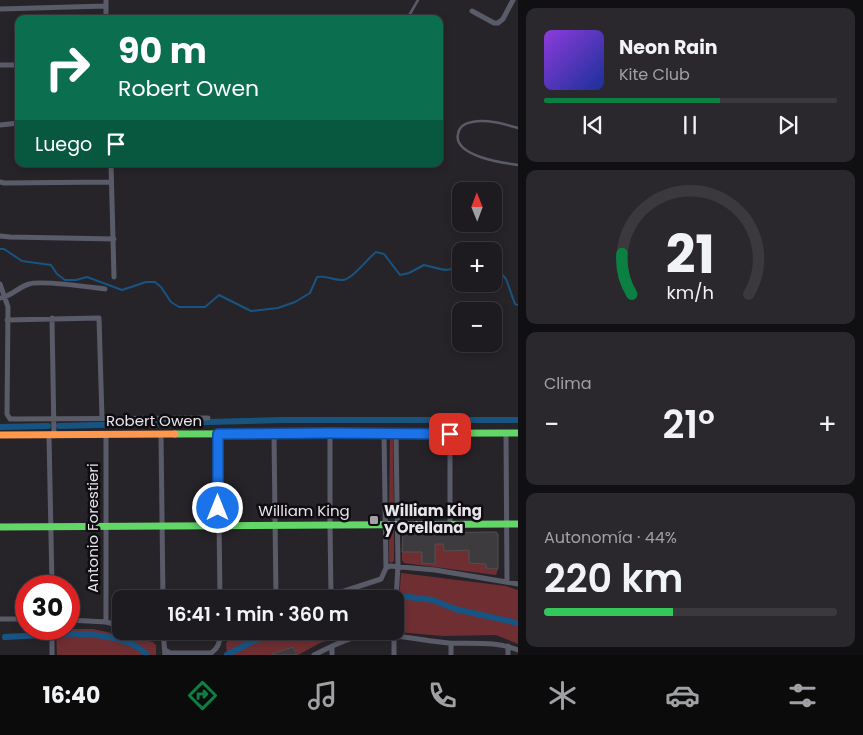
<!DOCTYPE html>
<html lang="es">
<head>
<meta charset="utf-8">
<style>
  :root { --surface:#1d1b1f; --page:#2a282c; --text:#f1f3f6; --muted:#a0a1a4; --line:#3b393d; --accent:#0b8043 }
  body { margin:0; font-family:Poppins,sans-serif; background:var(--page); color:var(--text); height:100vh; display:flex; flex-direction:column; font-size:19px; white-space:nowrap }
  * { box-sizing:border-box; margin:0 }
  p { font-size:16px; color:var(--muted) }
  .icon { flex:none; width:28px; height:28px; fill:none; stroke:currentColor; stroke-width:2; stroke-linecap:round; stroke-linejoin:round }
  .map { position:relative; flex:1; overflow:hidden }
  .details { display:flex; flex-direction:column; gap:8px; padding:8px; background:#100f11; width:345px }
  .details>* { flex:none }
  .banner { position:absolute; left:15px; top:15px; width:428px; height:152px; border-radius:10px; box-shadow:0 2px 8px #0003,0 0 0 1px var(--line); background:#0b6e4f; color:#fff; overflow:hidden }
  .needle { width:32px; rotate:359deg }
  .tools { position:absolute; left:452px; top:182px; display:grid; gap:10px }
  .tools a { display:grid; place-items:center; width:50px; height:50px; border-radius:10px; background:var(--surface); box-shadow:0 2px 8px #0003,0 0 0 1px var(--line); font-size:25px }
  .speed { position:absolute; left:15px; top:575px; display:flex; gap:10px; font-size:25px; font-weight:700; text-align:center }
  .speed>* { display:grid; place-content:center; width:65px; height:65px; border-radius:50%; background:var(--surface); box-shadow:0 2px 8px #0003,0 0 0 1px var(--line); line-height:1 }
  .speed .limit { border:8px solid #d22; background:#fff; color:#111 }
  .pin { position:absolute; display:grid; place-items:center; width:42px; height:42px; color:#fff; margin:-21px; border-radius:10px; box-shadow:0 2px 8px #0006 }
  .me { position:absolute; width:55px; margin:-28px; rotate:0deg; stroke-linejoin:round; filter:drop-shadow(0 0 4px #0008) }
  .turn { display:flex; align-items:center; gap:18px; height:105px; padding:0 20px; font-size:22px }
  .turn .icon { width:65px; height:65px; stroke-width:2.5 }
  .turn b { display:block; font-size:35px; line-height:42px }
  .then { display:flex; align-items:center; height:48px; padding:0 20px; background:#0003; gap:10px; font-size:19px }
  .big { font-size:38px; font-weight:600; line-height:1.1 }
  .details .card { flex:1; display:flex; flex-direction:column; justify-content:center; gap:8px; min-width:0; padding:0 18px; border-radius:10px; background:var(--page) }
  .details .dial { align-items:center; gap:0 }
  .dial svg { height:130px; overflow:visible; fill:none; stroke:var(--line); stroke-width:7; stroke-linecap:round; text-anchor:middle }
  .dial text { fill:var(--text); stroke:none }
  .song { display:flex; align-items:center; gap:15px }
  .cover { width:60px; height:60px; border-radius:8px; background:linear-gradient(135deg,hsl(270 70% 55%),hsl(230 70% 35%)) }
  .played { height:5px; border-radius:2px; background:linear-gradient(90deg,var(--accent) 60%,var(--line) 60%) }
  .keys { display:flex; justify-content:space-around; direction:ltr }
  .heat { display:flex; justify-content:space-between; align-items:center; font-size:28px; direction:ltr }
  .charge { height:8px; border-radius:4px; background:linear-gradient(90deg,#34c759 44%,var(--line) 0) }
  .trip { position:absolute; left:112px; top:590px; width:292px; height:50px; border-radius:10px; background:var(--surface); box-shadow:0 2px 8px #0003,0 0 0 1px var(--line); font-weight:600; line-height:50px; text-align:center }
  .tabs { display:flex; height:80px; justify-content:space-around; align-items:center; background:#0c0b0c; color:var(--muted) }
  .tabs .icon { width:35px; height:35px }
  .tabs .current { color:var(--accent) }
  .tabs b { font-size:22px; color:var(--text) }
  main { display:flex; flex:1; min-height:0 }
  .map>svg:first-child { display:block }
</style>
</head>
<body>
<main>
<div class="map">
<svg width="518" height="655" viewBox="0 0 518 655">
  <rect width="100%" height="100%" fill="#272429"/>
  <!-- green -->
  <path fill="#6f2e32" d="M390 438 393 440 394 514 392 516 389 514Z
    M391 528 394 530V561L391 563 389 561V530Z
    M422 536V563L435 564V544H443L444 551 469 550 487 545 486 568 498 569 496 575 404 563 402 560V552H417Z
    M401 573 506 586 518 590V644L496 635 443 636 397 632Z
    M58 629H93L153 642 156 645V655H57L56 631Z
    M252 631H355L320 643 298 655 293 647 280 652 281 655H227L226 643 228 641Z"/>
  <g fill="none" stroke-linecap="round" stroke-linejoin="round">
    <!-- stream -->
    <path stroke="#185481" stroke-width="2" d="M0 249H4L22 261 51 265 57 274 65 280H76L87 277 122 290 146 282H155L161 287 171 302 179 307H205L219 295 251 311 278 308 295 302 310 293 317 277C327 275 332 280 342 280 352 280 367 259 376 252L384 254 400 275 409 273 424 265C443 269 443 273 461 266
      M494 265 506 279 515 304 518 305"/>
    <!-- canal -->
    <path stroke="#185481" stroke-width="6" d="M59 426 282 420H518
      M0 427 48 426
      M400 596 433 600 455 609 518 623
      M370 599 382 593 385 594
      M60 634C85 633 129 635 147 655
      M5 637 43 635
      M227 655 253 641 290 631"/>
  </g>
  <!-- building -->
  <path fill="#3e3b3e" stroke="#524e51" d="M496 532 498 534V569L486 568V564L469 563V550L444 551 443 544H435V564L422 563V552H402L403 533Z
    M293 647 297 655H273L272 654Z"/>
  <g fill="none" stroke-linecap="round" stroke-linejoin="round">
    <!-- lane -->
    <path stroke="#5a5b69" stroke-width="2.5" d="M407 19 418 0
      M518 128C504 124 487 119 472 122 465 123 459 127 458 134 453 156 503 163 518 165"/>
    <!-- street -->
    <path stroke="#5a5b69" stroke-width="5" d="M106 0V19
      M0 9 106 6
      M472 11 494 23H498L503 19 513 0
      M0 65H19
      M0 125 19 123
      M111 164 114 277
      M0 182 4 183 111 182
      M0 236 10 237 114 239
      M0 284 8 307 7 414 10 419 208 418
      M0 298C11 297 18 287 29 284 42 280 89 287 105 289
      M52 318 54 436
      M7 320 99 318 102 418
      M330 433V525L331 595
      M506 433 507 582
      M218 434 220 599
      M274 434 276 599
      M384 434 386 568
      M396 434 398 566 396 599
      M450 434V525
      M161 435 163 599
      M49 436 52 586
      M320 599 381 579 386 568 390 566 435 570 518 584
      M0 619H26
      M69 620 106 622 121 626
      M106 622V435
      M52 629V655
      M145 631 163 636
      M163 631 165 655
      M451 643V655
      M332 646V655
      M508 646V655
      M165 650 170 653H211C218 648 220 643 220 635L229 631
      M314 655C327 649 342 640 357 637 388 632 418 640 449 643 473 644 496 641 518 650
      M394 655V631"/>
    <!-- fast -->
    <path stroke="#63d668" stroke-width="7" d="M175 434 518 433
      M0 527 518 524"/>
    <!-- slow -->
    <path stroke="#ff974d" stroke-width="7" d="M0 435 175 434"/>
  </g>
  <g fill="none" stroke-linecap="round" stroke-linejoin="round">
    <defs>
      <path id="route" d="M218 508V434L330 433 450 434"/>
    </defs>
    <!-- route casing -->
    <use href="#route" stroke="#114b97" stroke-width="12"/>
    <!-- route -->
    <use href="#route" stroke="#1a73e8" stroke-width="9"/>
  </g>
  <!-- markers -->
  <rect fill="#a4a1a6" stroke="#0f0d11" stroke-width="2" x="369" y="515" width="10" height="10" rx="2.5"/>
  <g text-anchor="middle" stroke-width="5" stroke-linejoin="round" paint-order="stroke">
    <!-- street labels -->
    <g font-size="15" fill="#e7e4ea" stroke="#0f0d11">
      <text x="154" y="426">Robert Owen</text>
      <text x="304" y="516">William King</text>
      <text transform="translate(93 528) rotate(-90)" y="5">Antonio Forestieri</text>
    </g>
    <!-- poi labels -->
    <g font-size="15" font-weight="bold" fill="#e7e4ea" stroke="#0f0d11" text-anchor="start">
      <text x="384" y="516">William King<tspan x="384" dy="17">y Orellana</tspan></text>
    </g>
  </g>
</svg>
<div class="tools">
<a><svg class="needle" viewBox="-14 -14 28 28"><path d="M0-13l5 13h-10z" fill="#e53935"/><path d="M0 13l5-13h-10z" fill="#a0a1a4"/></svg></a>
<a>+</a>
<a>−</a>
</div>
<div class="speed"><div class="limit">30</div></div>
<div class="pin" style="left:450px;top:434px;background:#d93025"><svg class="icon" aria-label="arrive" viewBox="0 0 24 24"><path d="M6 21V4h12l-3 4 3 4H6"/></svg></div>
<svg class="me" style="left:218px;top:508px" viewBox="-20 -20 40 40"><circle r="17" fill="#1a73e8" stroke="#fff" stroke-width="3"/><path d="M0-11L8 9 0 5-8 9z" fill="#fff"/></svg>
<div class="trip">16:41 · 1 min · 360 m</div>
<div class="banner">
<div class="turn"><svg class="icon" aria-label="right" viewBox="0 0 24 24"><path d="M7 20v-9h11M14 6l5 5-5 5"/></svg><div><b>90 m</b>Robert Owen</div></div>
<div class="then">Luego<svg class="icon" aria-label="arrive" viewBox="0 0 24 24"><path d="M6 21V4h12l-3 4 3 4H6"/></svg></div>
</div>
</div>
<section class="details">
<div class="card">
<div class="song"><i class="cover"></i><div><b>Neon Rain</b><p>Kite Club</p></div></div>
<div class="played"></div>
<div class="keys"><svg class="icon" aria-label="previous" viewBox="0 0 24 24"><path d="M18 5L8 12l10 7zM5 5v14"/></svg><svg class="icon" aria-label="pause" viewBox="0 0 24 24"><path d="M8 5v14M16 5v14"/></svg><svg class="icon" aria-label="next" viewBox="0 0 24 24"><path d="M6 5l10 7-10 7zM19 5v14"/></svg></div>
</div>
<div class="card dial"><svg viewBox="0 0 100 80">
<path d="M14 69A42 42 0 1 1 86 69"/>
<path d="M14 69A42 42 0 0 1 8 44" stroke="#0b8043"/>
<text x="50" y="56" font-size="32" font-weight="700">21</text>
<text x="50" y="72" font-size="11">km/h</text>
</svg></div>
<div class="card"><p>Clima</p>
<div class="heat"><a>−</a><b class="big">21°</b><a>+</a></div>
</div>
<div class="card"><p>Autonomía · 44%</p><b class="big">220 km</b><div class="charge"></div></div>
</section>
</main>
<nav class="tabs">
<b>16:40</b>
<svg class="icon current" aria-label="directions" viewBox="0 0 24 24"><path d="M12 3l9 9-9 9-9-9zM9 14v-3h6M13 9l2 2-2 2"/></svg>
<svg class="icon" aria-label="music" viewBox="0 0 24 24"><path d="M9 18V5l10-2v13"/><circle cx="6" cy="18" r="3"/><circle cx="16" cy="16" r="3"/></svg>
<svg class="icon" aria-label="phone" viewBox="0 0 24 24"><path d="M5 4h4l2 5-3 2q2 4 5 5l2-3 5 2v4C11 20 4 13 5 4z"/></svg>
<svg class="icon" aria-label="climate" viewBox="0 0 24 24"><path d="M12 3v18M4 7l16 10M4 17L20 7"/></svg>
<svg class="icon" aria-label="car" viewBox="0 0 24 24"><path d="M5 17H2v-5l4-1 3-4h7l3 4 3 1v5h-3M9 17h6M6 11h13"/><circle cx="7" cy="17" r="2"/><circle cx="17" cy="17" r="2"/></svg>
<svg class="icon" aria-label="filters" viewBox="0 0 24 24"><path d="M4 7h16M4 17h16"/><circle cx="9" cy="7" r="2"/><circle cx="15" cy="17" r="2"/></svg>
</nav>
</body>
</html>
